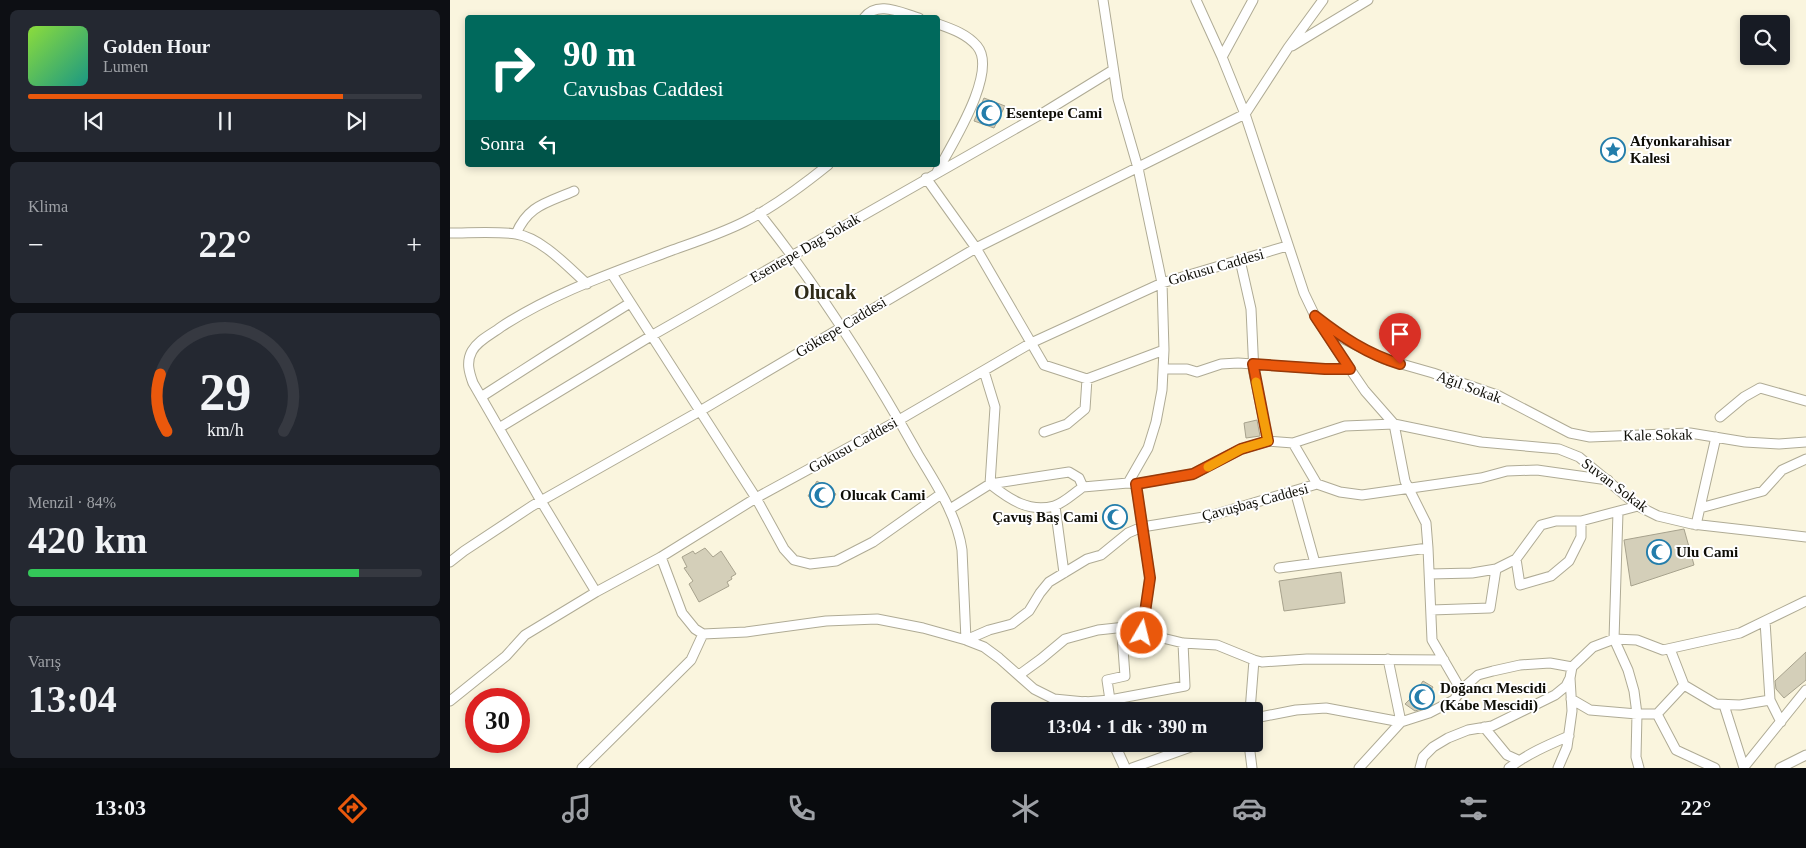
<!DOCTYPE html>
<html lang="tr">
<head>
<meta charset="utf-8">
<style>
  :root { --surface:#171b24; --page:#242831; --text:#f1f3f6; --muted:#9ea1a6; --line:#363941; --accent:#ea580c }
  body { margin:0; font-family:"Times New Roman",serif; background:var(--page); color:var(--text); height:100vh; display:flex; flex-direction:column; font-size:19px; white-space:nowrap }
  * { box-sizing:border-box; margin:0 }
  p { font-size:16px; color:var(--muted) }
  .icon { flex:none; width:28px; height:28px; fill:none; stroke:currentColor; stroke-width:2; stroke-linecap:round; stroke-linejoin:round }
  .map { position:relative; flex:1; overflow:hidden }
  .details { display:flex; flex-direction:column; gap:10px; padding:10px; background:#0d0f14; width:450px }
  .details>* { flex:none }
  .guide { position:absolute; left:15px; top:15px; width:475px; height:152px; border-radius:5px; box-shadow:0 2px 8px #0003; background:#00695c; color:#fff; overflow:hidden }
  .buttons { position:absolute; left:1290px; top:15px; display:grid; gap:10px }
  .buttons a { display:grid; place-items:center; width:50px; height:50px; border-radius:5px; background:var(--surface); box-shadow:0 2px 8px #0003; font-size:25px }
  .speed { position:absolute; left:15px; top:688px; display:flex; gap:10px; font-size:25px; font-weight:700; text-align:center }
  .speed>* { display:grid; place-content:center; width:65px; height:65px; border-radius:50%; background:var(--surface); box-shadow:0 2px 8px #0003; line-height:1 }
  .speed .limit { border:8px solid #d22; background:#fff; color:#111 }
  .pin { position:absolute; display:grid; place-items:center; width:42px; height:42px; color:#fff; margin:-51px -21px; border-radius:50% 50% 50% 0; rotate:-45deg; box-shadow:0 0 5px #0007 }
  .pin .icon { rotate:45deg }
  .me { position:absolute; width:55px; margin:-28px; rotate:8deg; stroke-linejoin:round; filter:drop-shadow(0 0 4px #0008) }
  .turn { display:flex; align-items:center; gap:18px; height:105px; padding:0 15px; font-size:22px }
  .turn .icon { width:65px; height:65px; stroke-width:2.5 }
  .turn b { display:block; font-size:35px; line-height:42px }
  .then { display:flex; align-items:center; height:48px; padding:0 15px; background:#0003; gap:10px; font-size:19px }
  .big { font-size:38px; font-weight:600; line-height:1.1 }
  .details .widget { flex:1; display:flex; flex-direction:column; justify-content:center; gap:8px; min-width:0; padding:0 18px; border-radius:8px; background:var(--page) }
  .details .dial { align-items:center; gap:0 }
  .dial svg { height:130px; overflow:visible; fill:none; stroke:var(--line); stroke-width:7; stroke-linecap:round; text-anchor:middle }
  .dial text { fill:var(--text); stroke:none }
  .song { display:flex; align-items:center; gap:15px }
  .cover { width:60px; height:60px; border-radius:8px; background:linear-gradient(135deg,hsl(90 70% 55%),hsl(170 70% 35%)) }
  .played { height:5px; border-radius:2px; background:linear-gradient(90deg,var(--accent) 80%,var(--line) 80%) }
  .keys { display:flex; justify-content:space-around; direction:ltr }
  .heat { display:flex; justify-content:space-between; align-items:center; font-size:28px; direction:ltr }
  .charge { height:8px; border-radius:4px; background:linear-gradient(90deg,#34c759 84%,var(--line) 0) }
  .trip { position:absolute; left:541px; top:702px; width:272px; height:50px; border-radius:5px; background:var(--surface); box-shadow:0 2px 8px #0003; font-weight:600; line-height:50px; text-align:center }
  .dock { display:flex; height:80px; justify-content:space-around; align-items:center; background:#090b0e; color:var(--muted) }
  .dock .icon { width:35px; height:35px }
  .dock .current { color:var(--accent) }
  .dock b { font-size:22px; color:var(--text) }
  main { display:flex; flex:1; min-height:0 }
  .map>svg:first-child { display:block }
</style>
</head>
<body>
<main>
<section class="details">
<div class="widget">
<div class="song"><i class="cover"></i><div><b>Golden Hour</b><p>Lumen</p></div></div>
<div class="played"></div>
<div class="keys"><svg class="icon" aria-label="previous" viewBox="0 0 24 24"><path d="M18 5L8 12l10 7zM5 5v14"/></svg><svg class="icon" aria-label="pause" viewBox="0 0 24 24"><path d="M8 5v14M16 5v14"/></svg><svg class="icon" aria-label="next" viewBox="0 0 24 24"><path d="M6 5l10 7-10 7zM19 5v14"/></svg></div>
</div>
<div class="widget"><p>Klima</p>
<div class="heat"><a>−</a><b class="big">22°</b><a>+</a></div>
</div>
<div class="widget dial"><svg viewBox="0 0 100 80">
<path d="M14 69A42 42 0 1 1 86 69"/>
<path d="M14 69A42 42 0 0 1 10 34" stroke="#ea580c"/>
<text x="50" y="56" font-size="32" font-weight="700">29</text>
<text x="50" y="72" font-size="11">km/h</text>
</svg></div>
<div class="widget"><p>Menzil · 84%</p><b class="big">420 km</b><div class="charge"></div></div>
<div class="widget"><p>Varış</p><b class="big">13:04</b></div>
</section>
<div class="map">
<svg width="1356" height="768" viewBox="0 0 1356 768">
  <rect width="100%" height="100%" fill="#faf5de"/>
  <!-- building -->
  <path fill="#d4cfb9" stroke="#a7a28d" d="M534 98 555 106 544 128 524 121Z
    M807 420 810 436 796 438 794 423Z
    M367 481 386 494 377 508 358 496Z
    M662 505 678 518 668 529 653 515Z
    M1234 529 1244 565 1181 586 1174 540Z
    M255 548 263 557 271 551 286 574 281 577 282 579 277 582 279 586 249 602 239 584 243 581 234 568 237 567 232 557 243 551 245 554Z
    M891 572 895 603 834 611 829 581Z
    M1356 652V680L1334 698 1326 689 1325 681Z
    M973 681 983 687 980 692 984 696 977 707 965 711 955 704 961 698 963 689 969 687Z"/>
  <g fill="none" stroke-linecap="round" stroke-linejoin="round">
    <defs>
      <path id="minor" d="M653 0 668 99 688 168 712 283 714 350 712 390 706 422 698 448 678 483
        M746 0 772 57 795 114 854 293 865 316 889 353 915 391 944 424 955 481 976 523 978 548 982 640 1011 690 1028 675 1043 671 1070 665 1100 663 1122 667 1143 647 1164 639 1187 640 1213 650 1290 633 1356 601
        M414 18C427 0 451 13 469 18
        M842 46 918 0
        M772 57 803 0
        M487 172C500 147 549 72 527 46 517 34 502 29 488 24
        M476 178 526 248 594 365 637 379 714 350
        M309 213C369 288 421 370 468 454 486 484 507 515 512 550L516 640 539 630 562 624 579 611 590 593 599 582 637 559 651 555 678 533 692 527 760 516 867 484 890 492 912 495 1031 478 1057 471 1087 470 1158 480
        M0 233C20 233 46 231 66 234 92 238 118 267 137 284
        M66 234C78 205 97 203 124 191
        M790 260 801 309 804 373 818 441
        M162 274 306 498 334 549 344 560 360 564 386 561 423 542 491 494
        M871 321 894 339 934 359 983 373 1047 395 1120 433 1140 437 1240 433 1295 442 1329 444 1356 442
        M713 369H737L747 372 771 364 788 363 875 369H900
        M534 371 545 407 540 484C559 499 579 513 604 506 614 503 624 493 633 487
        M31 397 98 354 180 303
        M1270 417 1294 397 1310 388 1356 401
        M49 428 201 336 593 113 663 70
        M594 432 617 424 635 409 637 379
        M843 443 867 484
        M845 491 865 563
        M605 506 614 573
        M1250 508 1313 491 1332 470 1356 459
        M500 509 540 484 619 472 629 478 633 487 678 483 686 484 743 474 791 449 818 441 843 443 895 426 944 424 1031 442 1109 449 1129 457 1188 506 1208 516 1242 524 1356 537
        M1168 512 1164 639 1178 670 1184 691 1187 714 1186 757 1189 768
        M1246 525 1266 437
        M211 557 232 613 245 629 253 634 296 632 376 621 427 619 473 628 516 640 534 647 549 658 584 689 604 699 635 702 660 700 735 686 733 643
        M1066 559 1070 585 1101 576 1119 561 1131 537V521
        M0 562 14 551 82 506 250 411 526 248 795 114 838 48 873 0
        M829 568 978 548
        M980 574 1022 573 1046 569 1066 559 1091 525 1106 521H1131L1188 506
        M146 592 91 501 23 383C19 372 16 362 22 351 28 340 42 334 51 327 103 293 162 273 220 251 245 242 270 234 294 222 324 207 352 186 378 165
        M981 610 1040 608 1046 569
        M1315 621 1320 700 1331 722
        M692 633 733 643 767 645 804 660 812 662 857 659 994 660
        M1220 649 1234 685 1266 704 1290 705 1320 700
        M569 675 591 659 615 639 648 630 694 625
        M1121 699 1140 710 1187 714H1207L1234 685
        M660 700 657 680 675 676 672 635 692 633 700 578 686 484
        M0 701 56 656 75 635 146 592 211 557 306 498 449 420 581 343 712 283 837 246
        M1274 705 1294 768
        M800 711 804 660
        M1207 714 1226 750 1265 768
        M805 718 846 710 876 708 951 722 938 659
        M1034 727 1057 755 1068 760
        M799 744 802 768
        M1294 767 1356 690
        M132 768 241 660 253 634
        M682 768 749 744
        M909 768 951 722 979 713 1004 700 1011 690
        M970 768 973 757 983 747 998 738 1018 730 1042 726 1105 695 1116 686 1120 678 1122 667
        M1059 768C1077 754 1098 745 1119 736
        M1108 768 1117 747 1122 711 1120 678
        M1330 768 1356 755"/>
      <path id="tertiary" d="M635 702 641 711
        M664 744 675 768"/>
    </defs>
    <!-- minor casing -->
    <use href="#minor" stroke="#afab95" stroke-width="11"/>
    <!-- tertiary casing -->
    <use href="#tertiary" stroke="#afab95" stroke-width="12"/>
    <!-- minor -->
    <use href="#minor" stroke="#fff" stroke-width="9"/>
    <!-- tertiary -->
    <use href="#tertiary" stroke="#fff" stroke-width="10"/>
  </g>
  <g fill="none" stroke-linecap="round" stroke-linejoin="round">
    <defs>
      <path id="route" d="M692 633 700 578 686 484 743 474 791 449 818 441 803 364 875 369H900L865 316C892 337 917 354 950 364"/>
    </defs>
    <!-- route casing -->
    <use href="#route" stroke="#983908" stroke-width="12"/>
    <!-- route -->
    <use href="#route" stroke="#ea580c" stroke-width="9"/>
    <!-- slow -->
    <path stroke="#f59e0b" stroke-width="9" d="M758 467 791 449 818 441 806 382"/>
  </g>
  <!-- icons -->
  <defs>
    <symbol id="mosque-ring" viewBox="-11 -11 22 22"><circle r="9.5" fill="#fff" stroke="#237dab" stroke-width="1.5"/><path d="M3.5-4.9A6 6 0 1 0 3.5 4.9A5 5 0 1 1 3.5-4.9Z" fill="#237dab"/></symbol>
    <symbol id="sight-ring" viewBox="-11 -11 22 22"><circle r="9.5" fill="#fff" stroke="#237dab" stroke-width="1.5"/><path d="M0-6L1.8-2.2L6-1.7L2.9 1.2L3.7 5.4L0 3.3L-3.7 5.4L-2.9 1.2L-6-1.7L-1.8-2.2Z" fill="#237dab"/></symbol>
  </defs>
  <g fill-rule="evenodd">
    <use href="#mosque-ring" x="525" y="99" width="28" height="28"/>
    <use href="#sight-ring" x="1149" y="136" width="28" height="28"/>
    <use href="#mosque-ring" x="358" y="481" width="28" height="28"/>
    <use href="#mosque-ring" x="651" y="503" width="28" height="28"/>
    <use href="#mosque-ring" x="1195" y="538" width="28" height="28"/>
    <use href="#mosque-ring" x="958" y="683" width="28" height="28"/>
  </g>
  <g text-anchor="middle" stroke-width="4" stroke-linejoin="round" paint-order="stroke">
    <!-- poi labels -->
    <g font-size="15" font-weight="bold" fill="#0e0d06" stroke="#fff" text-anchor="start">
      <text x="556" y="118">Esentepe Cami</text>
      <text x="1180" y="146">Afyonkarahisar<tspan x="1180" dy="17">Kalesi</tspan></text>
      <text x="390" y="500">Olucak Cami</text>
      <text x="648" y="522" text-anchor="end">Çavuş Baş Cami</text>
      <text x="1226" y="557">Ulu Cami</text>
      <text x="990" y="693">Doğancı Mescidi<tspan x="990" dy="17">(Kabe Mescidi)</tspan></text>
    </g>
    <!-- street labels -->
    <g font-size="15" fill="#0e0d06" stroke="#fff">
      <text transform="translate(355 248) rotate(-30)" y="5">Esentepe Dag Sokak</text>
      <text transform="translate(766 267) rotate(-16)" y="5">Gokusu Caddesi</text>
      <text transform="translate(391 327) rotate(-31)" y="5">Göktepe Caddesi</text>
      <text transform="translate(1019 387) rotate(20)" y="5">Ağıl Sokak</text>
      <text transform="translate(1208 435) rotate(-1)" y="5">Kale Sokak</text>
      <text transform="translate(403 445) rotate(-29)" y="5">Gokusu Caddesi</text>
      <text transform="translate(1165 485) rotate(37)" y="5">Suvan Sokak</text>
      <text transform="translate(805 502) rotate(-15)" y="5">Çavuşbaş Caddesi</text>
    </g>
    <!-- district labels -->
    <g font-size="20" font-weight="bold" fill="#2f2b19" stroke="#fff">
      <text x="375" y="299">Olucak</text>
    </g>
  </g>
</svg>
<div class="buttons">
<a><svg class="icon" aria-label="search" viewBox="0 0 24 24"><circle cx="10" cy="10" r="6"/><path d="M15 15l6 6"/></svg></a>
</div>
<div class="speed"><div class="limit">30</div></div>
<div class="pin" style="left:950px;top:364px;background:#d93025"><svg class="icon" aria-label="arrive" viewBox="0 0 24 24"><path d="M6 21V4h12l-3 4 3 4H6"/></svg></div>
<svg class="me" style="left:692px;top:633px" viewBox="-20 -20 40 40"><circle r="17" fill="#ea580c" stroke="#fff" stroke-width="3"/><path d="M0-11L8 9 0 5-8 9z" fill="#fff"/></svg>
<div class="trip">13:04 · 1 dk · 390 m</div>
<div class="guide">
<div class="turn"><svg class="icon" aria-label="right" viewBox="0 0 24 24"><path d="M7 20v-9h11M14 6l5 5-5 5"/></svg><div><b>90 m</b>Cavusbas Caddesi</div></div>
<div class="then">Sonra<svg class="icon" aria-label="left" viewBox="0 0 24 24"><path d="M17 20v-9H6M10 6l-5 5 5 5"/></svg></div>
</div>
</div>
</main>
<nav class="dock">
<b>13:03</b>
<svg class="icon current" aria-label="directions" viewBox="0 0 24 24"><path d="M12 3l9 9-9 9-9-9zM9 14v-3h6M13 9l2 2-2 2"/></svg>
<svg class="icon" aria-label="music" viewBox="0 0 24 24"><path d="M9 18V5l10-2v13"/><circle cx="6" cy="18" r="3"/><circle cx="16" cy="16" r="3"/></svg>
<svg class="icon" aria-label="phone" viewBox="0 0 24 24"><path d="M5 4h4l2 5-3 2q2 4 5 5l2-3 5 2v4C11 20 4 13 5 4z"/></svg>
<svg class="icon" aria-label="climate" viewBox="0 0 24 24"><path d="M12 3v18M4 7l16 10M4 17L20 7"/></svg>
<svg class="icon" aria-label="car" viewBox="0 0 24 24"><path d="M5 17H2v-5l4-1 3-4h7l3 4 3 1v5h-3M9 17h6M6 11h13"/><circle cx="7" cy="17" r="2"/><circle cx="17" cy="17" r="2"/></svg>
<svg class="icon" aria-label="filters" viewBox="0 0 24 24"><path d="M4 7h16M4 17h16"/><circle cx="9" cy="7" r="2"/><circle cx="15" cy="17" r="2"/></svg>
<b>22°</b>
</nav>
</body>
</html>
